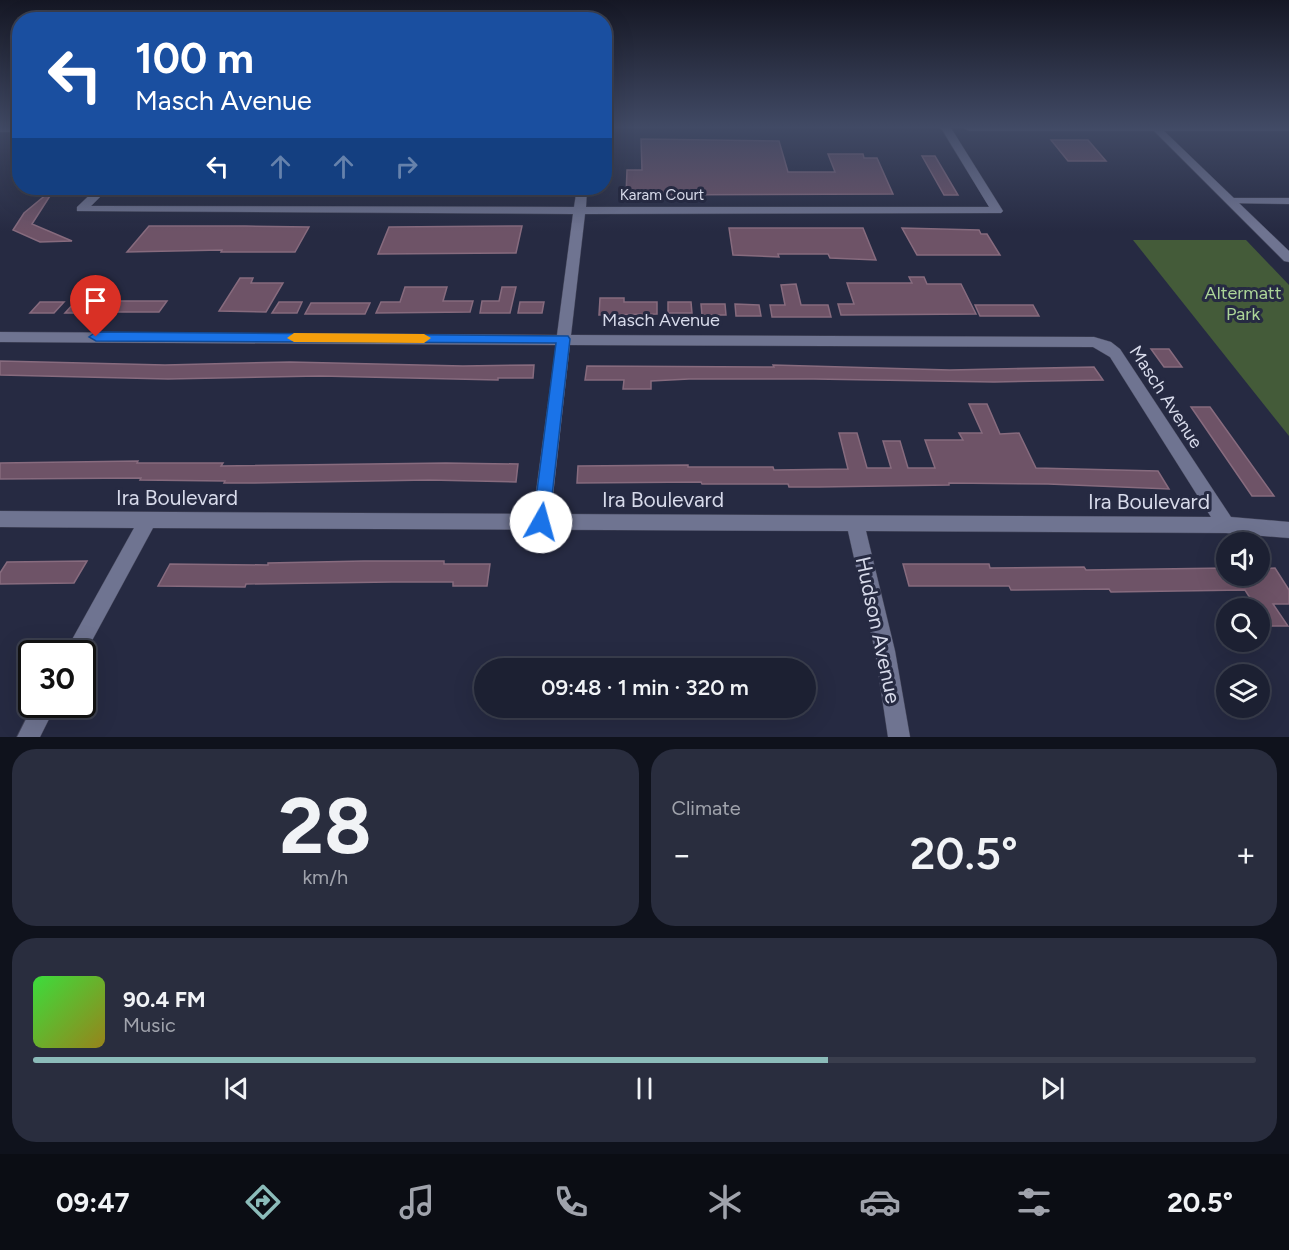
<!DOCTYPE html>
<html lang="en">
<head>
<meta charset="utf-8">
<style>
  :root { --surface:#1c2032; --page:#292d3e; --text:#f1f3f6; --muted:#a0a3ac; --line:#3a3e4d; --accent:#8bbbb9 }
  body { margin:0; font-family:Figtree,sans-serif; background:var(--page); color:var(--text); height:100vh; display:flex; flex-direction:column; font-size:22px; white-space:nowrap }
  * { box-sizing:border-box; margin:0 }
  p { font-size:20px; color:var(--muted) }
  .icon { flex:none; width:33px; height:33px; fill:none; stroke:currentColor; stroke-width:2; stroke-linecap:round; stroke-linejoin:round }
  .map { position:relative; height:737px; overflow:hidden }
  .details { display:flex; flex-direction:column; gap:12px; padding:12px; background:#0f121c; flex:1 }
  .details>* { flex:none }
  .hud { position:absolute; left:12px; top:12px; width:600px; height:183px; border-radius:24px; box-shadow:0 6px 24px #0002,0 0 0 2px var(--line); background:#1a4fa0; color:#fff; overflow:hidden }
  .controls { position:absolute; left:1216px; top:532px; display:grid; gap:12px }
  .controls a { display:grid; place-items:center; width:54px; height:54px; border-radius:50%; background:var(--surface); box-shadow:0 6px 24px #0002,0 0 0 2px var(--line); font-size:30px }
  .speed { position:absolute; left:18px; top:640px; display:flex; gap:12px; font-size:30px; font-weight:700; text-align:center }
  .speed>* { display:grid; place-content:center; width:78px; height:78px; border-radius:50%; background:var(--surface); box-shadow:0 6px 24px #0002,0 0 0 2px var(--line); line-height:1 }
  .speed .limit { border:3px solid #111; border-radius:9px; background:#fff; color:#111 }
  .pin { position:absolute; display:grid; place-items:center; width:51px; height:51px; color:#fff; margin:-62px -26px; border-radius:50% 50% 50% 0; rotate:-45deg; box-shadow:0 0 6px #0007 }
  .pin .icon { rotate:45deg }
  .me { position:absolute; width:66px; margin:-33px; rotate:7deg; stroke-linejoin:round; filter:drop-shadow(0 0 4px #0008) }
  .turn { display:flex; align-items:center; gap:21px; height:126px; padding:0 24px; font-size:27px }
  .turn .icon { width:78px; height:78px; stroke-width:2.5 }
  .turn b { display:block; font-size:42px; line-height:51px }
  .lanes { display:flex; align-items:center; height:57px; padding:0 24px; background:#0003; justify-content:center; gap:30px; direction:ltr }
  .lanes .off { opacity:.35 }
  .big { font-size:45px; font-weight:600; line-height:1.1 }
  .details .tile { flex:1; display:flex; flex-direction:column; justify-content:center; gap:9px; min-width:0; padding:0 21px; border-radius:24px; background:var(--page) }
  .details .dial { align-items:center; gap:0 }
  .dial b { font-size:78px; line-height:1 }
  .song { display:flex; align-items:center; gap:18px }
  .cover { width:72px; height:72px; border-radius:9px; background:linear-gradient(135deg,hsl(120 70% 55%),hsl(50 70% 35%)) }
  .played { height:6px; border-radius:3px; background:linear-gradient(90deg,var(--accent) 65%,var(--line) 65%) }
  .keys { display:flex; justify-content:space-around; direction:ltr }
  .heat { display:flex; justify-content:space-between; align-items:center; font-size:33px; direction:ltr }
  .details .tiles { flex:1; display:grid; gap:12px; grid-template-columns:1fr 1fr }
  .tile:last-child { grid-column:span 2 }
  .trip { position:absolute; left:474px; top:658px; width:342px; height:60px; border-radius:30px; background:var(--surface); box-shadow:0 6px 24px #0002,0 0 0 2px var(--line); font-weight:600; line-height:60px; text-align:center }
  .menu { display:flex; height:96px; justify-content:space-around; align-items:center; background:#0b0d14; color:var(--muted) }
  .menu .icon { width:42px; height:42px }
  .menu .selected { color:var(--accent) }
  .menu b { font-size:27px; color:var(--text) }
  .map>svg:first-child { display:block }
</style>
</head>
<body>
<div class="map">
<svg width="1289" height="737" viewBox="0 0 1289 737">
  <rect width="100%" height="100%" fill="#262a42"/>
  <!-- green -->
  <path fill="#445b39" d="M1133 240H1246L1289 285V436Z"/>
  <!-- building -->
  <path fill="#6e5367" stroke="#876b7e" stroke-width="1.5" d="M641 139 779 141 788 172H835L828 154H863L864 158H877L893 194 626 195 627 170H642Z
    M1051 140H1088L1106 161H1068Z
    M922 156H935L958 195H944Z
    M47 194 50 196 32 224 72 241 40 242 13 230 24 213Z
    M149 226H245L309 227 295 252H221L222 250 127 252Z
    M522 226 516 253 378 254 389 227Z
    M729 228H863L876 260 830 258 828 254H778L779 257 733 255Z
    M902 228 979 230 981 234H987L1000 255H917Z
    M909 277H924L927 284H961L976 314 841 315 838 304H854L847 283H912Z
    M240 278H253L251 283H283L266 312 219 311Z
    M796 284 801 305H828L831 317H772L770 305H785L781 285Z
    M405 287H447L443 301H473L470 312 376 313 381 302H400Z
    M502 287H516L510 313H480L482 301H499Z
    M600 298H624V302H657V314L599 315Z
    M109 301H167L159 312H100Z
    M40 302H64L54 313H30Z
    M75 302H99L90 313H65Z
    M279 302H302L297 313H272Z
    M520 302H544L542 313H518Z
    M668 302H691L692 313H668Z
    M311 303H370L365 314H305Z
    M701 304H725L726 315H702Z
    M735 304 759 305 761 316H736Z
    M975 305H1033L1039 316H980Z
    M1151 349H1169L1182 367H1164Z
    M0 361 165 365 290 362 463 366 534 365 533 378H498V380L320 376 168 379 0 375Z
    M773 365 950 370 1094 367 1103 380 994 382 814 379H689L651 381V389H623L624 380H585L587 366 774 367Z
    M969 404H987L1000 434 1019 433 1036 468 1158 471 1169 489 1048 484 949 483V485L819 487H789L788 484H702L701 482 577 483 578 466 688 465V467H773L774 470 848 469 839 433H857L867 468H891L883 441H900L908 468H935L925 440H963L959 433H982Z
    M1191 407H1210L1274 496H1252Z
    M138 461 137 463H223L221 466 446 463 518 464 516 482 429 480 254 483H224L225 481 140 480 141 478 0 479V463Z
    M87 561 74 583 0 584V573L7 562Z
    M364 561H444V564H490L487 586H453V582H392L246 584 245 587 158 586 170 564 268 565V563Z
    M903 564H989L990 568 1084 567 1086 570 1227 568V576H1260V569L1275 568 1289 590V604H1273L1288 626H1268L1260 614V609H1257L1245 590 1111 592 1109 589 1011 590 1009 586H909Z"/>
  <g fill="none" stroke-linecap="round" stroke-linejoin="round">
    <defs>
      <path id="minor" d="M0 128H20V132H0Z
        M941 128H951L1003 211 1001 213 585 214 571 335 1094 337 1111 342 1120 349 1231 517 1289 522V538L1226 533 866 531 895 651 910 737H888L875 651 848 531 153 528 82 659V654H64L134 528 0 527V511L533 514 556 345 0 342V332L557 335 573 214 77 211V207L97 188H109L91 206 574 207 577 188H587L586 207H989ZM570 345 1093 347 1110 357 1211 517 551 514Z
        M964 128H1289V131H969Z
        M1231 198H1289V204L1227 203 1225 201Z
        M33 705H56L40 737H17Z"/>
      <path id="tertiary" d="M1151 128H1161L1289 251V262L1284 261Z"/>
    </defs>
    <!-- minor casing -->
    <use href="#minor" stroke="#44465a" stroke-width="1"/>
    <!-- tertiary casing -->
    <use href="#tertiary" stroke="#44465a" stroke-width="1"/>
    <!-- minor -->
    <use href="#minor" fill="#6f7491" fill-rule="evenodd"/>
    <!-- tertiary -->
    <use href="#tertiary" fill="#6f7491" fill-rule="evenodd"/>
  </g>
  <!-- sky -->
  <linearGradient id="sky" x2="0" y2="1"><stop stop-color="#151724"/><stop offset="0.55" stop-color="#414a65"/><stop offset="1" stop-color="#414a65" stop-opacity="0"/></linearGradient>
  <rect width="1289" height="231" fill="url(#sky)"/>
  <!-- route -->
  <path fill="#1a73e8" stroke="#114b97" stroke-width="1.5" d="M96 332 568 336 570 339 549 522 547 527 541 529 535 527 533 522 556 343 96 341 89 337Z"/>
  <!-- slow -->
  <path fill="#f59e0b" d="M294 333 424 334 431 338 424 343 294 342 287 338Z"/>
  <g text-anchor="middle" stroke-width="6" stroke-linejoin="round" paint-order="stroke">
    <!-- far-street labels -->
    <g font-size="15" fill="#d7daea" stroke="#262a42">
      <text x="662" y="200">Karam Court</text>
    </g>
    <!-- park labels -->
    <g font-size="18" fill="#acd598" stroke="#262a42">
      <text x="1243" y="299">Altermatt<tspan x="1243" dy="21">Park</tspan></text>
    </g>
    <!-- street labels -->
    <g font-size="18" fill="#d7daea" stroke="#262a42">
      <text x="661" y="326">Masch Avenue</text>
      <text transform="translate(1166 397) rotate(57)" y="6">Masch Avenue</text>
    </g>
    <!-- near-street labels -->
    <g font-size="21" fill="#d7daea" stroke="#262a42">
      <text x="177" y="505">Ira Boulevard</text>
      <text x="663" y="507">Ira Boulevard</text>
      <text x="1149" y="509">Ira Boulevard</text>
      <text transform="translate(878 630) rotate(78)" y="7">Hudson Avenue</text>
    </g>
  </g>
</svg>
<div class="controls">
<a><svg class="icon" aria-label="sound" viewBox="0 0 24 24"><path d="M4 9h4l5-4v14l-5-4H4zM17 9q2 3 0 6"/></svg></a>
<a><svg class="icon" aria-label="search" viewBox="0 0 24 24"><circle cx="10" cy="10" r="6"/><path d="M15 15l6 6"/></svg></a>
<a><svg class="icon" aria-label="layers" viewBox="0 0 24 24"><path d="M12 4l9 5-9 5-9-5zM3 14l9 5 9-5"/></svg></a>
</div>
<div class="speed"><div class="limit">30</div></div>
<div class="pin" style="left:96px;top:337px;background:#d93025"><svg class="icon" aria-label="arrive" viewBox="0 0 24 24"><path d="M6 21V4h12l-3 4 3 4H6"/></svg></div>
<svg class="me" style="left:541px;top:522px" viewBox="-20 -20 40 40"><circle r="19" fill="#fff"/><path d="M0-13L10 11 0 6-10 11z" fill="#1a73e8"/></svg>
<div class="trip">09:48 · 1 min · 320 m</div>
<div class="hud">
<div class="turn"><svg class="icon" aria-label="left" viewBox="0 0 24 24"><path d="M17 20v-9H6M10 6l-5 5 5 5"/></svg><div><b>100 m</b>Masch Avenue</div></div>
<div class="lanes"><svg class="icon" aria-label="left" viewBox="0 0 24 24"><path d="M17 20v-9H6M10 6l-5 5 5 5"/></svg><svg class="icon off" aria-label="ahead" viewBox="0 0 24 24"><path d="M12 20V5M6 11l6-6 6 6"/></svg><svg class="icon off" aria-label="ahead" viewBox="0 0 24 24"><path d="M12 20V5M6 11l6-6 6 6"/></svg><svg class="icon off" aria-label="right" viewBox="0 0 24 24"><path d="M7 20v-9h11M14 6l5 5-5 5"/></svg></div>
</div>
</div>
<section class="details">
<div class="tiles">
<div class="tile dial"><b>28</b><p>km/h</p></div>
<div class="tile"><p>Climate</p>
<div class="heat"><a>−</a><b class="big">20.5°</b><a>+</a></div>
</div>
<div class="tile">
<div class="song"><i class="cover"></i><div><b>90.4 FM</b><p>Music</p></div></div>
<div class="played"></div>
<div class="keys"><svg class="icon" aria-label="previous" viewBox="0 0 24 24"><path d="M18 5L8 12l10 7zM5 5v14"/></svg><svg class="icon" aria-label="pause" viewBox="0 0 24 24"><path d="M8 5v14M16 5v14"/></svg><svg class="icon" aria-label="next" viewBox="0 0 24 24"><path d="M6 5l10 7-10 7zM19 5v14"/></svg></div>
</div>
</div>
</section>
<nav class="menu">
<b>09:47</b>
<svg class="icon selected" aria-label="directions" viewBox="0 0 24 24"><path d="M12 3l9 9-9 9-9-9zM9 14v-3h6M13 9l2 2-2 2"/></svg>
<svg class="icon" aria-label="music" viewBox="0 0 24 24"><path d="M9 18V5l10-2v13"/><circle cx="6" cy="18" r="3"/><circle cx="16" cy="16" r="3"/></svg>
<svg class="icon" aria-label="phone" viewBox="0 0 24 24"><path d="M5 4h4l2 5-3 2q2 4 5 5l2-3 5 2v4C11 20 4 13 5 4z"/></svg>
<svg class="icon" aria-label="climate" viewBox="0 0 24 24"><path d="M12 3v18M4 7l16 10M4 17L20 7"/></svg>
<svg class="icon" aria-label="car" viewBox="0 0 24 24"><path d="M5 17H2v-5l4-1 3-4h7l3 4 3 1v5h-3M9 17h6M6 11h13"/><circle cx="7" cy="17" r="2"/><circle cx="17" cy="17" r="2"/></svg>
<svg class="icon" aria-label="filters" viewBox="0 0 24 24"><path d="M4 7h16M4 17h16"/><circle cx="9" cy="7" r="2"/><circle cx="15" cy="17" r="2"/></svg>
<b>20.5°</b>
</nav>
</body>
</html>
